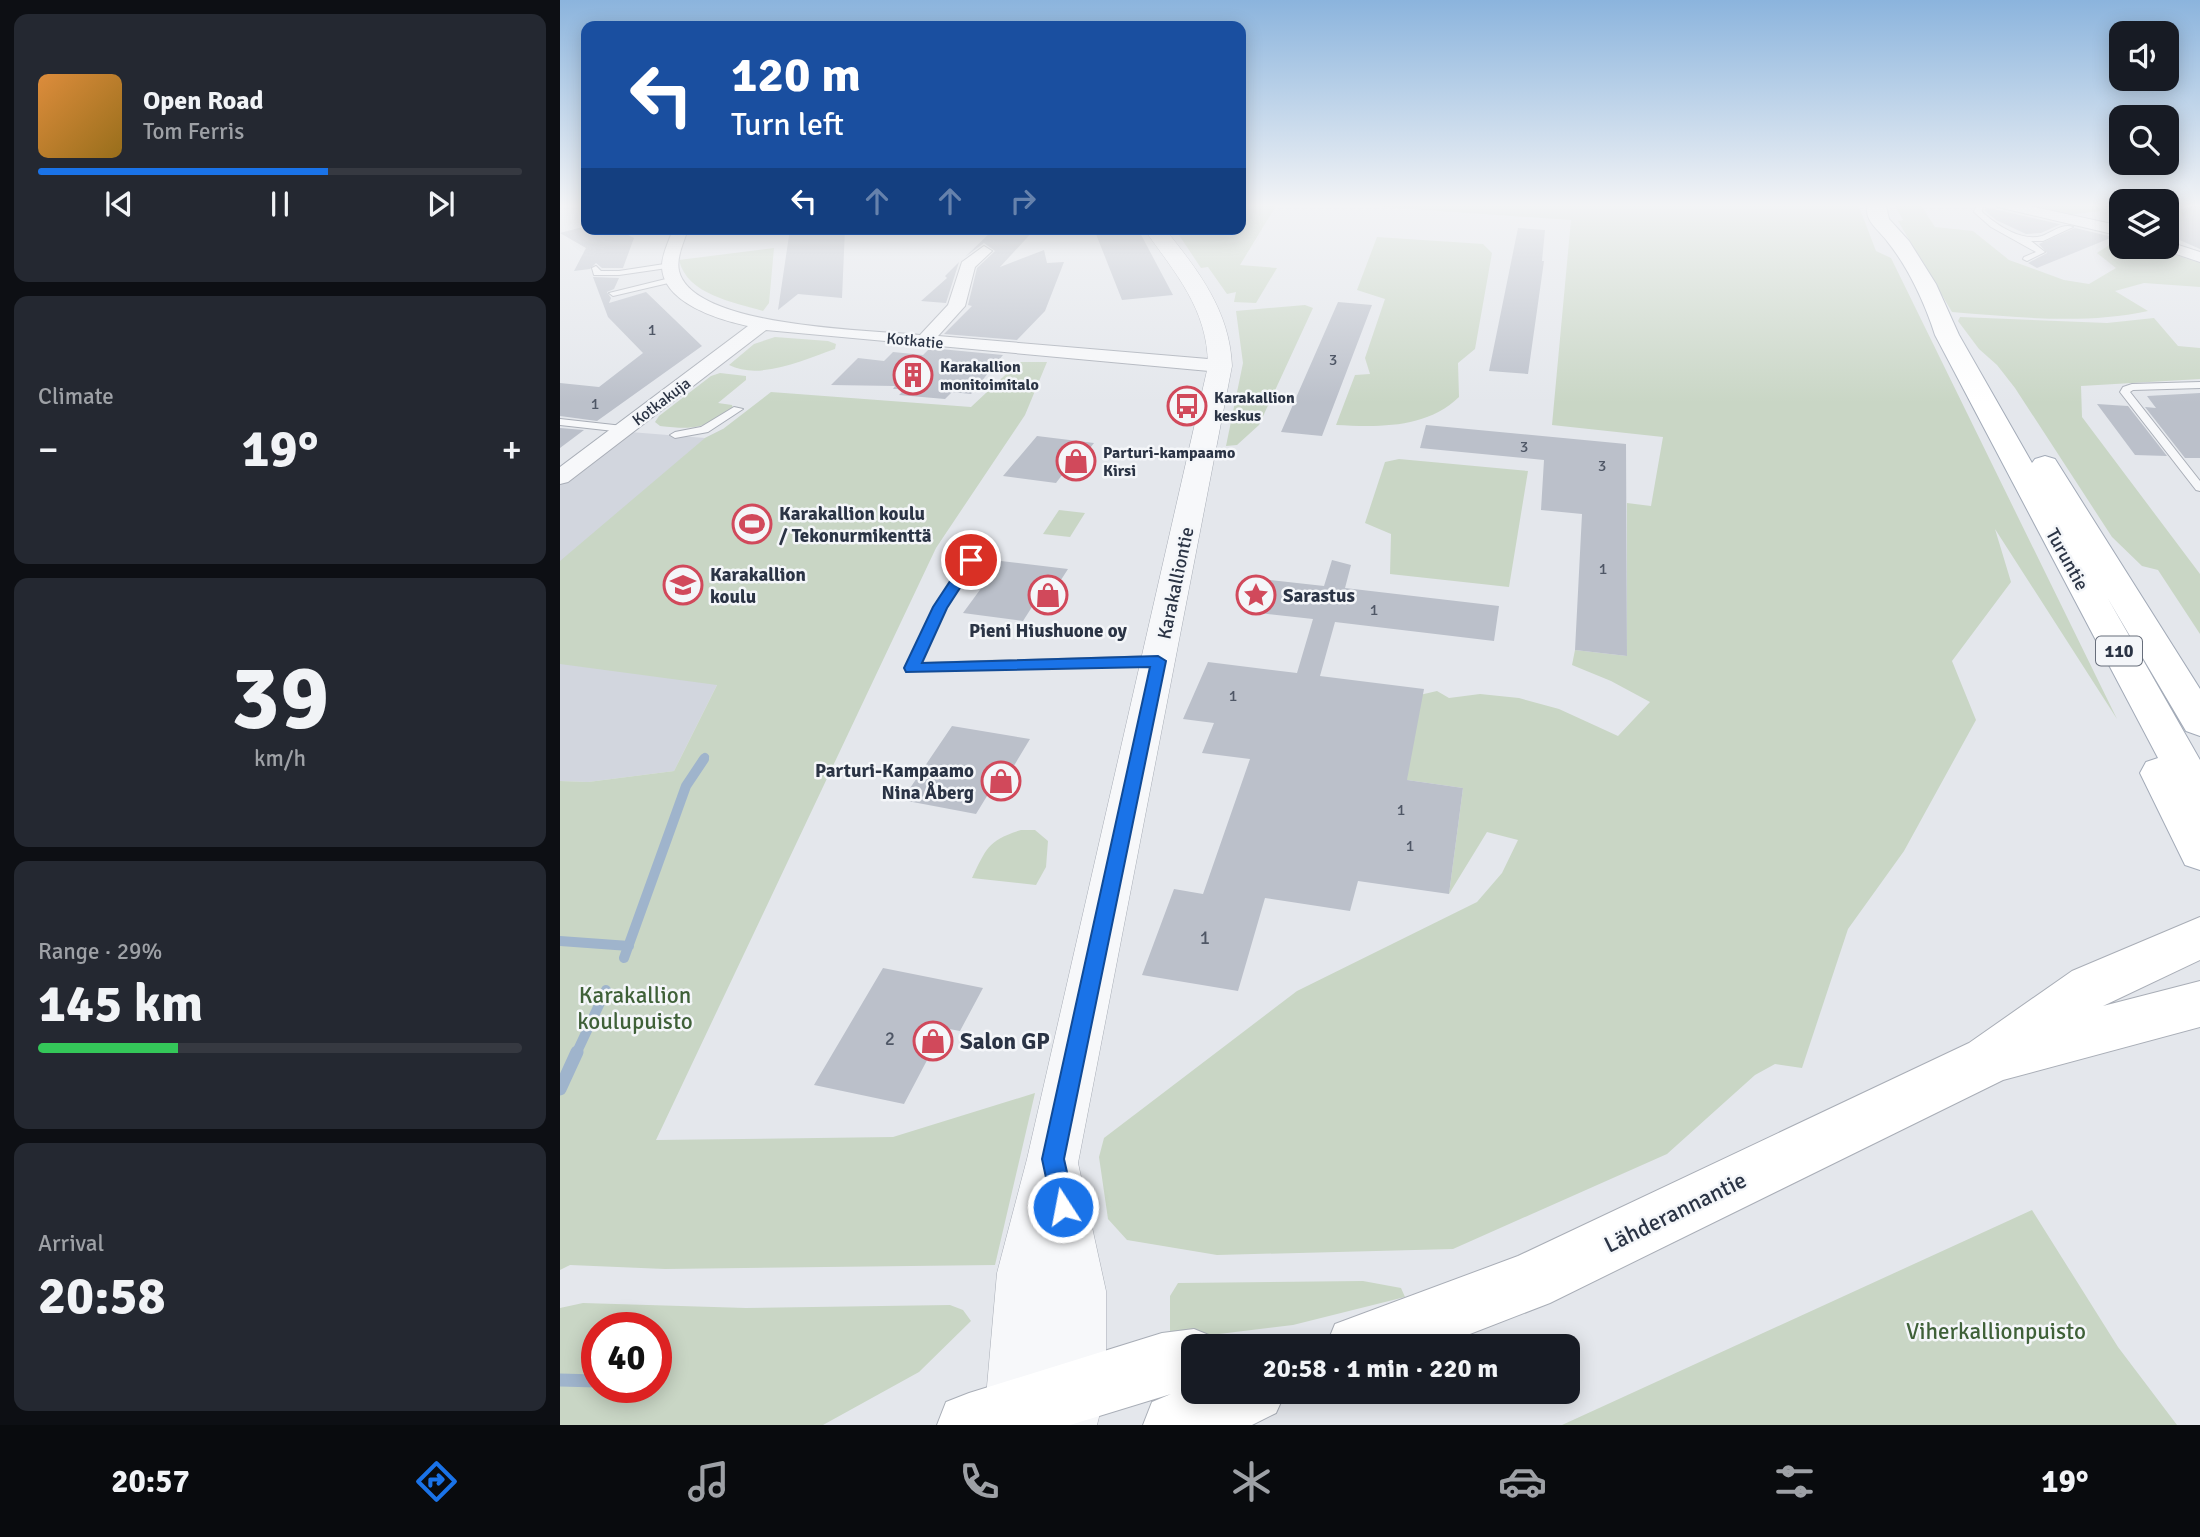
<!DOCTYPE html>
<html lang="en">
<head>
<meta charset="utf-8">
<style>
  :root { --surface:#171b24; --page:#242831; --text:#f1f3f6; --muted:#9ea1a6; --line:#363941; --accent:#1a73e8 }
  body { margin:0; font-family:Signika,sans-serif; background:var(--page); color:var(--text); height:100vh; display:flex; flex-direction:column; font-size:26px; white-space:nowrap }
  * { box-sizing:border-box; margin:0 }
  p { font-size:23px; color:var(--muted) }
  .icon { flex:none; width:38px; height:38px; fill:none; stroke:currentColor; stroke-width:2; stroke-linecap:round; stroke-linejoin:round }
  .map { position:relative; flex:1; overflow:hidden }
  .drawer { display:flex; flex-direction:column; gap:14px; padding:14px; background:#0d0f14; width:560px }
  .drawer>* { flex:none }
  .top-card { position:absolute; left:21px; top:21px; width:665px; height:214px; border-radius:14px; box-shadow:0 4px 18px #0003; background:#1a4fa0; color:#fff; overflow:hidden }
  .tools { position:absolute; left:1549px; top:21px; display:grid; gap:14px }
  .tools a { display:grid; place-items:center; width:70px; height:70px; border-radius:14px; background:var(--surface); box-shadow:0 4px 18px #0003; font-size:35px }
  .speed { position:absolute; left:21px; top:1312px; display:flex; gap:14px; font-size:35px; font-weight:700; text-align:center }
  .speed>* { display:grid; place-content:center; width:91px; height:91px; border-radius:50%; background:var(--surface); box-shadow:0 4px 18px #0003; line-height:1 }
  .speed .limit { border:10px solid #d22; background:#fff; color:#111 }
  .pin { position:absolute; display:grid; place-items:center; width:60px; height:60px; color:#fff; margin:-30px; border:4px solid #fff; border-radius:50%; box-shadow:0 2px 7px #0007 }
  .me { position:absolute; width:77px; margin:-38px; rotate:349deg; stroke-linejoin:round; filter:drop-shadow(0 0 5px #0008) }
  .turn { display:flex; align-items:center; gap:24px; height:147px; padding:0 35px; font-size:32px }
  .turn .icon { width:91px; height:91px; stroke-width:2.5 }
  .turn b { display:block; font-size:49px; line-height:60px }
  .lanes { display:flex; align-items:center; height:66px; padding:0 35px; background:#0003; justify-content:center; gap:35px; direction:ltr }
  .lanes .off { opacity:.35 }
  .big { font-size:52px; font-weight:800; line-height:1.1 }
  .drawer .card { flex:1; display:flex; flex-direction:column; justify-content:center; gap:10px; min-width:0; padding:0 24px; border-radius:14px; background:var(--page) }
  .drawer .dial { align-items:center; gap:0 }
  .dial b { font-size:91px; line-height:1 }
  .song { display:flex; align-items:center; gap:21px }
  .cover { width:84px; height:84px; border-radius:10px; background:linear-gradient(135deg,hsl(30 70% 55%),hsl(40 70% 35%)) }
  .played { height:7px; border-radius:4px; background:linear-gradient(90deg,var(--accent) 60%,var(--line) 60%) }
  .keys { display:flex; justify-content:space-around; direction:ltr }
  .heat { display:flex; justify-content:space-between; align-items:center; font-size:38px; direction:ltr }
  .charge { height:10px; border-radius:5px; background:linear-gradient(90deg,#34c759 29%,var(--line) 0) }
  .trip { position:absolute; left:621px; top:1334px; width:399px; height:70px; border-radius:14px; background:var(--surface); box-shadow:0 4px 18px #0003; font-weight:800; line-height:70px; text-align:center }
  .tabs { display:flex; height:112px; justify-content:space-around; align-items:center; background:#090b0e; color:var(--muted) }
  .tabs .icon { width:49px; height:49px }
  .tabs .current { color:var(--accent) }
  .tabs b { font-size:32px; color:var(--text) }
  main { display:flex; flex:1; min-height:0 }
  .map>svg:first-child { display:block }
</style>
</head>
<body>
<main>
<section class="drawer">
<div class="card">
<div class="song"><i class="cover"></i><div><b>Open Road</b><p>Tom Ferris</p></div></div>
<div class="played"></div>
<div class="keys"><svg class="icon" aria-label="previous" viewBox="0 0 24 24"><path d="M18 5L8 12l10 7zM5 5v14"/></svg><svg class="icon" aria-label="pause" viewBox="0 0 24 24"><path d="M8 5v14M16 5v14"/></svg><svg class="icon" aria-label="next" viewBox="0 0 24 24"><path d="M6 5l10 7-10 7zM19 5v14"/></svg></div>
</div>
<div class="card"><p>Climate</p>
<div class="heat"><a>−</a><b class="big">19°</b><a>+</a></div>
</div>
<div class="card dial"><b>39</b><p>km/h</p></div>
<div class="card"><p>Range · 29%</p><b class="big">145 km</b><div class="charge"></div></div>
<div class="card"><p>Arrival</p><b class="big">20:58</b></div>
</section>
<div class="map">
<svg width="1640" height="1425" viewBox="0 0 1640 1425">
  <rect width="100%" height="100%" fill="#e4e7ec"/>
  <!-- built -->
  <path fill="#d2d6de" d="M163 429 157 685 114 771 28 782 0 781V485L70 432 145 438Z"/>
  <!-- green -->
  <path fill="#c9d6c5" fill-rule="evenodd" d="M681 204 700 206 717 204 680 265 717 268 696 303 674 302 676 292 667 294 648 267 641 268 615 229H681Z
    M823 204H1298L1316 251 1331 258 1557 719 1435 529 1451 582 1392 661 1416 720 1344 851 1288 929 1242 1068 1215 1064 1195 1075 1107 1154 893 1249 657 1255 567 1240 548 1219 539 1157 544 1138 737 991 917 902 942 873 958 840 927 832 889 894 903 788 847 780 851 697 877 691 889 698 920 694 959 698 999 709 1058 736 1090 702 1051 681 1012 665 1015 650 1067 656V503L1091 506 1103 437 992 425 1011 220 822 207Z
    M1334 204H1360L1375 227 1413 231 1449 260 1504 280 1529 284 1556 268 1537 253 1561 237V247H1591L1640 263V287L1584 283 1555 291 1588 311C1524 325 1457 317 1392 312L1338 221 1343 220Z
    M1451 204H1561V208L1509 215Z
    M817 237 923 244 932 253 915 349 898 363 899 397C866 429 818 427 776 425L795 375 810 374 805 358 825 299 797 290Z
    M214 248 209 303 203 311C174 302 127 295 119 260Z
    M745 305 753 308 699 425 677 445 666 446 683 363 676 311Z
    M1400 317 1547 323 1594 318 1618 346 1640 348V379L1521 386 1522 417 1640 574V634L1598 570 1582 566 1552 537 1455 388 1437 365 1419 349 1398 321Z
    M215 337 268 341 276 344 275 349C245 359 200 381 169 365L194 344Z
    M459 362H487L465 415 376 548 96 1140 333 1137 475 1093 435 1265 105 1269 10 1265 0 1270V781L28 782 114 771 157 685 0 664V561L145 438 163 429 211 392 411 407Z
    M160 373 186 376V380L158 403 172 405 173 408C145 429 134 430 100 426L95 422 99 416 151 376Z
    M839 459 968 471 949 587 830 574 831 534 805 523 825 462Z
    M499 510 525 513 510 537 483 534Z
    M461 830H475L488 841 486 867 476 885 412 878C426 849 428 840 461 830Z
    M1472 1210 1558 1347 1617 1425H1002Z
    M803 1281 841 1288 845 1297 733 1325 610 1340V1296L618 1283Z
    M23 1303 186 1308 390 1305 403 1310 411 1321 359 1372 263 1425H0V1308ZM37 1328H96V1388H37Z"/>
  <g fill="none" stroke-linecap="round" stroke-linejoin="round">
    <!-- stream-far2 -->
    <path stroke="#9fb4cc" stroke-width="8" d="M142 761 145 757"/>
    <!-- stream-far1 -->
    <path stroke="#9fb4cc" stroke-width="10" d="M0 941 69 946
      M64 958 126 786 144 759
      M16 1054 46 990"/>
    <!-- stream -->
    <path stroke="#9fb4cc" stroke-width="13" d="M0 1089 17 1052
      M0 1380 37 1381"/>
  </g>
  <!-- building -->
  <path fill="#bbc0ca" d="M1640 205V249L1606 234V211Z
    M1425 207 1499 224H1501L1481 233 1466 234 1436 220 1425 211Z
    M26 226V229H57L74 238 63 268H42L36 263 30 269 14 271 26 248 0 233Z
    M958 228 985 230 982 261H984L968 374 929 371Z
    M1515 228 1553 237 1477 268 1468 263 1487 253 1479 244Z
    M230 229H285L282 298 238 294 218 310Z
    M434 229H475L440 267 484 250 487 263 504 262 485 311 457 340 384 334 412 306 408 305 417 268 435 251 424 243 405 257Z
    M534 229H578L613 295 562 300Z
    M399 262 386 303 361 301 387 278 385 276Z
    M33 277 59 278 54 289 47 292 51 298 49 303 86 292 142 346 37 421 0 416V383L39 387 83 353 48 317Z
    M778 302 812 305 762 436 721 432Z
    M370 348 443 355 411 394 392 392 385 399 339 395 345 389H333L335 386 271 385 298 358 324 361 333 352 363 355Z
    M1640 393V458H1625L1585 407 1596 408 1587 396Z
    M1537 404 1568 406 1607 456 1575 455Z
    M866 425 1066 444 1067 656 1015 650 1022 514 981 510 984 460 860 448Z
    M0 428 24 430 0 448Z
    M477 436 534 443 518 463 512 462 496 483 443 476Z
    M772 560 791 565 785 588 939 606 934 641 775 622 760 676 864 689 847 780 903 788 889 894 798 881 790 911 705 898 678 991 582 975 614 889 643 894 690 759 642 753 654 723 623 719 648 662 737 673 753 619 689 612 702 579 764 586Z
    M441 561 508 569 490 597 479 596 463 621 403 613Z
    M392 726 470 739 443 784 435 783 416 814 342 800Z
    M323 968 423 988 400 1031 384 1028 344 1104 254 1085Z"/>
  <g fill="none" stroke-linecap="round" stroke-linejoin="round">
    <defs>
      <path id="service" d="M1417 204H1423L1422 212C1437 225 1461 242 1482 236 1492 232 1503 223 1513 227L1483 241H1471L1485 252 1467 261 1463 259 1464 257 1476 252 1431 227 1414 212Z
        M111 263 115 265 114 267 59 275H34L32 268 36 266 41 271H59Z
        M114 277H117V281L53 296 49 293Z
        M1640 382V388L1573 390 1570 392 1640 481V491L1636 490 1560 392 1563 387 1572 384Z
        M174 407 183 409 148 432 115 438 110 435 115 432 141 427Z
        M0 419 63 426 68 429 63 432 0 425Z
        M411 556 417 560 386 607 361 663 597 656 604 661 597 666 347 671 345 668 374 607 407 557Z"/>
      <path id="minor" d="M1436 204H1461L1561 226V236L1438 207Z
        M113 229H128C124 242 116 257 119 271 133 328 311 330 360 335L388 305 402 262 424 246 432 251 415 267 405 306 378 336 660 360 669 366 660 372 206 330 8 482 0 484V467L188 326C160 320 102 303 102 266 102 254 109 241 113 229Z
        M1606 241 1640 252V262L1601 249 1599 247H1606Z"/>
      <path id="tertiary" d="M584 229H605C638 270 670 311 672 366L518 1163 546 1291V1389L537 1425H432L425 1409 437 1273 467 1159 648 366C648 309 615 273 584 229Z"/>
      <path id="secondary" d="M1640 917V960L1543 1006 1640 981V1027L1443 1080 990 1303 879 1346H766L775 1324 958 1256 1409 1043 1512 971Z
        M634 1329 656 1338 659 1346H634V1391H726L716 1413 692 1425H583L592 1402 611 1394 510 1425H377L386 1402 409 1393 602 1333Z"/>
      <path id="primary" d="M1308 204 1326 206 1329 219 1349 241 1376 284 1399 335 1472 463 1475 459 1485 456 1495 459 1640 689V736L1626 731 1547 597 1640 760V870L1625 865 1580 773 1586 762 1598 758 1375 335C1365 303 1348 267 1327 241 1318 229 1303 220 1308 204Z"/>
    </defs>
    <!-- service casing -->
    <use href="#service" stroke="#a9aeb7" stroke-width="2"/>
    <!-- minor casing -->
    <use href="#minor" stroke="#a9aeb7" stroke-width="2"/>
    <!-- tertiary casing -->
    <use href="#tertiary" stroke="#a9aeb7" stroke-width="1"/>
    <!-- secondary casing -->
    <use href="#secondary" stroke="#a9aeb7" stroke-width="2"/>
    <!-- primary casing -->
    <use href="#primary" stroke="#a3abb8" stroke-width="2"/>
    <!-- service -->
    <use href="#service" fill="#f7f8fa" fill-rule="evenodd"/>
    <!-- minor -->
    <use href="#minor" fill="#f7f8fa" fill-rule="evenodd"/>
    <!-- tertiary -->
    <use href="#tertiary" fill="#f7f8fa" fill-rule="evenodd"/>
    <!-- secondary -->
    <use href="#secondary" fill="#fff" fill-rule="evenodd"/>
    <!-- primary -->
    <use href="#primary" fill="#fff" fill-rule="evenodd"/>
  </g>
  <!-- sky -->
  <linearGradient id="sky" x2="0" y2="1"><stop stop-color="#8bb4dd"/><stop offset="0.51" stop-color="#f3f4f6"/><stop offset="1" stop-color="#f3f4f6" stop-opacity="0"/></linearGradient>
  <rect width="1640" height="403" fill="url(#sky)"/>
  <!-- route -->
  <path fill="#1a73e8" stroke="#114b97" stroke-width="2" d="M411 556 418 560 387 608 362 663 598 656 606 661 504 1159 515 1207 511 1215 503 1219 494 1215 482 1159 590 667 346 672 344 668 373 607 406 557Z"/>
  <!-- icons -->
  <defs>
    <symbol id="building-ring" viewBox="-11 -11 22 22"><circle r="9.5" fill="#f4f6f9" stroke="#d1495b" stroke-width="1.5"/><path d="M-4-6H4V6H1V3H-1V6H-4ZM-2.5-4.3h1.7v1.8h-1.7ZM.8-4.3h1.7v1.8H.8ZM-2.5-1h1.7V.8h-1.7ZM.8-1h1.7V.8H.8Z" fill="#d1495b"/></symbol>
    <symbol id="bus-ring" viewBox="-11 -11 22 22"><circle r="9.5" fill="#f4f6f9" stroke="#d1495b" stroke-width="1.5"/><path d="M-5-6H5V4H4V6H2V4H-2V6H-4V4H-5ZM-3.5-4V0h7V-4ZM-3.5 1.2v1.5H-2V1.2ZM2 1.2v1.5H3.5V1.2Z" fill="#d1495b"/></symbol>
    <symbol id="shop-ring" viewBox="-11 -11 22 22"><circle r="9.5" fill="#f4f6f9" stroke="#d1495b" stroke-width="1.5"/><path d="M-5-2.5h2.3a2.7 3.5 0 0 1 5.4 0H5L5.5 6h-11ZM-1.5-2.5h3a1.5 2.3 0 0 0-3 0Z" fill="#d1495b"/></symbol>
    <symbol id="stadium-ring" viewBox="-11 -11 22 22"><circle r="9.5" fill="#f4f6f9" stroke="#d1495b" stroke-width="1.5"/><path d="M0-5a6.5 5 0 1 0 0 10a6.5 5 0 1 0 0-10ZM-3.5-1.8h7v3.6h-7Z" fill="#d1495b"/></symbol>
    <symbol id="school-ring" viewBox="-11 -11 22 22"><circle r="9.5" fill="#f4f6f9" stroke="#d1495b" stroke-width="1.5"/><path d="M0-5L7-2L0 1L-7-2ZM-4 1L0 2.5L4 1V4Q0 6-4 4Z" fill="#d1495b"/></symbol>
    <symbol id="sight-ring" viewBox="-11 -11 22 22"><circle r="9.5" fill="#f4f6f9" stroke="#d1495b" stroke-width="1.5"/><path d="M0-6L1.8-2.2L6-1.7L2.9 1.2L3.7 5.4L0 3.3L-3.7 5.4L-2.9 1.2L-6-1.7L-1.8-2.2Z" fill="#d1495b"/></symbol>
  </defs>
  <g fill-rule="evenodd">
    <use href="#building-ring" x="331" y="353" width="44" height="44"/>
    <use href="#bus-ring" x="605" y="384" width="44" height="44"/>
    <use href="#shop-ring" x="494" y="439" width="44" height="44"/>
    <use href="#stadium-ring" x="170" y="502" width="44" height="44"/>
    <use href="#school-ring" x="101" y="563" width="44" height="44"/>
    <use href="#shop-ring" x="466" y="573" width="44" height="44"/>
    <use href="#sight-ring" x="674" y="573" width="44" height="44"/>
    <use href="#shop-ring" x="419" y="759" width="44" height="44"/>
    <use href="#shop-ring" x="351" y="1019" width="44" height="44"/>
  </g>
  <g text-anchor="middle" stroke-width="5" stroke-linejoin="round" paint-order="stroke">
    <!-- number labels -->
    <g font-size="16" fill="#4f5766">
      <text x="92" y="335">1</text>
      <text x="773" y="365">3</text>
      <text x="35" y="409">1</text>
      <text x="964" y="452">3</text>
      <text x="1042" y="471">3</text>
      <text x="1043" y="574">1</text>
      <text x="814" y="615">1</text>
      <text x="673" y="701">1</text>
      <text x="841" y="815">1</text>
      <text x="850" y="851">1</text>
    </g>
    <!-- far-street labels -->
    <g font-size="16" fill="#2b3445" stroke="#f4f6f9">
      <text transform="translate(355 340) rotate(5)" y="6">Kotkatie</text>
      <text transform="translate(101 401) rotate(-37)" y="6">Kotkakuja</text>
    </g>
    <!-- far-poi labels -->
    <g font-size="16" font-weight="bold" fill="#2b3445" stroke="#f4f6f9" text-anchor="start">
      <text x="380" y="372">Karakallion<tspan x="380" dy="18">monitoimitalo</tspan></text>
      <text x="654" y="403">Karakallion<tspan x="654" dy="18">keskus</tspan></text>
      <text x="543" y="458">Parturi-kampaamo<tspan x="543" dy="18">Kirsi</tspan></text>
    </g>
    <!-- shield labels -->
    <rect fill="#f4f6f9" stroke="#676e7b" stroke-width="2" x="1536" y="636.5" width="46" height="29" rx="5"/>
    <g font-size="18" font-weight="bold" fill="#2b3445">
      <text x="1559" y="657">110</text>
    </g>
    <!-- poi labels -->
    <g font-size="19" font-weight="bold" fill="#2b3445" stroke="#f4f6f9" text-anchor="start">
      <text x="219" y="520">Karakallion koulu<tspan x="219" dy="22">/ Tekonurmikenttä</tspan></text>
      <text x="150" y="581">Karakallion<tspan x="150" dy="22">koulu</tspan></text>
      <text x="723" y="602">Sarastus</text>
      <text x="488" y="637" text-anchor="middle">Pieni Hiushuone oy</text>
      <text x="414" y="777" text-anchor="end">Parturi-Kampaamo<tspan x="414" dy="22">Nina Åberg</tspan></text>
    </g>
    <!-- street labels -->
    <g font-size="19" fill="#2b3445" stroke="#f4f6f9">
      <text transform="translate(1508 559) rotate(61)" y="7">Turuntie</text>
      <text transform="translate(615 583) rotate(-78)" y="7">Karakalliontie</text>
    </g>
    <!-- near-number labels -->
    <g font-size="19" fill="#4f5766">
      <text x="645" y="944">1</text>
      <text x="330" y="1045">2</text>
    </g>
    <!-- near-park labels -->
    <g font-size="23" fill="#3f6138" stroke="#f4f6f9">
      <text x="75" y="1003">Karakallion<tspan x="75" dy="26">koulupuisto</tspan></text>
      <text x="1436" y="1339">Viherkallionpuisto</text>
    </g>
    <!-- near-poi labels -->
    <g font-size="23" font-weight="bold" fill="#2b3445" stroke="#f4f6f9" text-anchor="start">
      <text x="400" y="1049">Salon GP</text>
    </g>
    <!-- near-street labels -->
    <g font-size="23" fill="#2b3445" stroke="#f4f6f9">
      <text transform="translate(1115 1212) rotate(-26)" y="8">Lähderannantie</text>
    </g>
  </g>
</svg>
<div class="tools">
<a><svg class="icon" aria-label="sound" viewBox="0 0 24 24"><path d="M4 9h4l5-4v14l-5-4H4zM17 9q2 3 0 6"/></svg></a>
<a><svg class="icon" aria-label="search" viewBox="0 0 24 24"><circle cx="10" cy="10" r="6"/><path d="M15 15l6 6"/></svg></a>
<a><svg class="icon" aria-label="layers" viewBox="0 0 24 24"><path d="M12 4l9 5-9 5-9-5zM3 14l9 5 9-5"/></svg></a>
</div>
<div class="speed"><div class="limit">40</div></div>
<div class="pin" style="left:411px;top:560px;background:#d93025"><svg class="icon" aria-label="arrive" viewBox="0 0 24 24"><path d="M6 21V4h12l-3 4 3 4H6"/></svg></div>
<svg class="me" style="left:503px;top:1207px" viewBox="-20 -20 40 40"><circle r="17" fill="#1a73e8" stroke="#fff" stroke-width="3"/><path d="M0-11L8 9 0 5-8 9z" fill="#fff"/></svg>
<div class="trip">20:58 · 1 min · 220 m</div>
<div class="top-card">
<div class="turn"><svg class="icon" aria-label="left" viewBox="0 0 24 24"><path d="M17 20v-9H6M10 6l-5 5 5 5"/></svg><div><b>120 m</b>Turn left</div></div>
<div class="lanes"><svg class="icon" aria-label="left" viewBox="0 0 24 24"><path d="M17 20v-9H6M10 6l-5 5 5 5"/></svg><svg class="icon off" aria-label="ahead" viewBox="0 0 24 24"><path d="M12 20V5M6 11l6-6 6 6"/></svg><svg class="icon off" aria-label="ahead" viewBox="0 0 24 24"><path d="M12 20V5M6 11l6-6 6 6"/></svg><svg class="icon off" aria-label="right" viewBox="0 0 24 24"><path d="M7 20v-9h11M14 6l5 5-5 5"/></svg></div>
</div>
</div>
</main>
<nav class="tabs">
<b>20:57</b>
<svg class="icon current" aria-label="directions" viewBox="0 0 24 24"><path d="M12 3l9 9-9 9-9-9zM9 14v-3h6M13 9l2 2-2 2"/></svg>
<svg class="icon" aria-label="music" viewBox="0 0 24 24"><path d="M9 18V5l10-2v13"/><circle cx="6" cy="18" r="3"/><circle cx="16" cy="16" r="3"/></svg>
<svg class="icon" aria-label="phone" viewBox="0 0 24 24"><path d="M5 4h4l2 5-3 2q2 4 5 5l2-3 5 2v4C11 20 4 13 5 4z"/></svg>
<svg class="icon" aria-label="climate" viewBox="0 0 24 24"><path d="M12 3v18M4 7l16 10M4 17L20 7"/></svg>
<svg class="icon" aria-label="car" viewBox="0 0 24 24"><path d="M5 17H2v-5l4-1 3-4h7l3 4 3 1v5h-3M9 17h6M6 11h13"/><circle cx="7" cy="17" r="2"/><circle cx="17" cy="17" r="2"/></svg>
<svg class="icon" aria-label="filters" viewBox="0 0 24 24"><path d="M4 7h16M4 17h16"/><circle cx="9" cy="7" r="2"/><circle cx="15" cy="17" r="2"/></svg>
<b>19°</b>
</nav>
</body>
</html>
